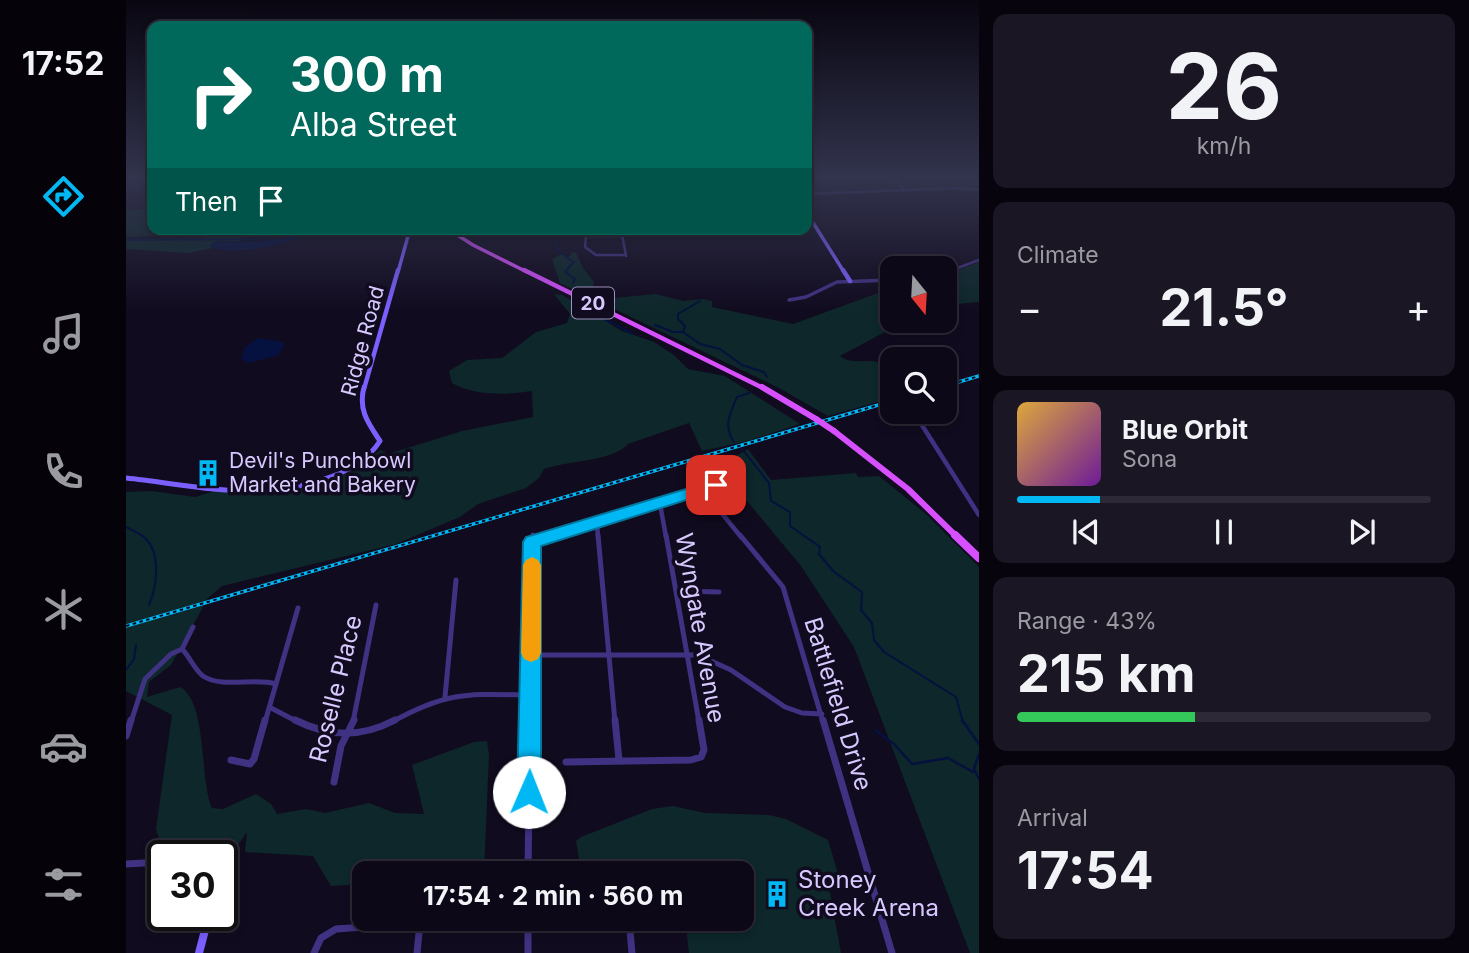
<!DOCTYPE html>
<html lang="en">
<head>
<meta charset="utf-8">
<style>
  :root { --surface:#0d0817; --page:#1b1624; --text:#f1f3f6; --muted:#9a9aa1; --line:#2d2936; --accent:#00b8f4 }
  body { margin:0; font-family:Inter,sans-serif; background:var(--page); color:var(--text); height:100vh; display:flex; flex-direction:column; font-size:26px; white-space:nowrap }
  * { box-sizing:border-box; margin:0 }
  p { font-size:23px; color:var(--muted) }
  .icon { flex:none; width:38px; height:38px; fill:none; stroke:currentColor; stroke-width:2; stroke-linecap:round; stroke-linejoin:round }
  .map { position:relative; flex:1; overflow:hidden }
  .drawer { display:flex; flex-direction:column; gap:14px; padding:14px; background:#07040d; width:490px }
  .drawer>* { flex:none }
  .banner { position:absolute; left:21px; top:21px; width:665px; height:214px; border-radius:14px; box-shadow:0 4px 10px #0003,0 0 0 2px var(--line); background:#00695c; color:#fff; overflow:hidden }
  .needle { width:46px; rotate:162deg }
  .tools { position:absolute; left:754px; top:256px; display:grid; gap:14px }
  .tools a { display:grid; place-items:center; width:77px; height:77px; border-radius:14px; background:var(--surface); box-shadow:0 4px 10px #0003,0 0 0 2px var(--line); font-size:35px }
  .speed { position:absolute; left:21px; top:840px; display:flex; gap:14px; font-size:35px; font-weight:700; text-align:center }
  .speed>* { display:grid; place-content:center; width:91px; height:91px; border-radius:50%; background:var(--surface); box-shadow:0 4px 10px #0003,0 0 0 2px var(--line); line-height:1 }
  .speed .limit { border:4px solid #111; border-radius:10px; background:#fff; color:#111 }
  .pin { position:absolute; display:grid; place-items:center; width:60px; height:60px; color:#fff; margin:-30px; border-radius:14px; box-shadow:0 4px 10px #0006 }
  .me { position:absolute; width:77px; margin:-38px; rotate:1deg; stroke-linejoin:round; filter:drop-shadow(0 0 5px #0008) }
  .turn { display:flex; align-items:center; gap:24px; height:147px; padding:0 28px; font-size:32px }
  .turn .icon { width:91px; height:91px; stroke-width:2.5 }
  .turn b { display:block; font-size:49px; line-height:60px }
  .then { display:flex; align-items:center; height:66px; padding:0 28px; background:#0003; gap:14px; font-size:26px }
  .big { font-size:52px; font-weight:700; line-height:1.1 }
  .drawer .card { flex:1; display:flex; flex-direction:column; justify-content:center; gap:10px; min-width:0; padding:0 24px; border-radius:14px; background:var(--page) }
  .drawer .dial { align-items:center; gap:0 }
  .dial b { font-size:91px; line-height:1 }
  .song { display:flex; align-items:center; gap:21px }
  .cover { width:84px; height:84px; border-radius:10px; background:linear-gradient(135deg,hsl(40 70% 55%),hsl(280 70% 35%)) }
  .played { height:7px; border-radius:4px; background:linear-gradient(90deg,var(--accent) 20%,var(--line) 20%) }
  .keys { display:flex; justify-content:space-around; direction:ltr }
  .heat { display:flex; justify-content:space-between; align-items:center; font-size:38px; direction:ltr }
  .charge { height:10px; border-radius:5px; background:linear-gradient(90deg,#34c759 43%,var(--line) 0) }
  .trip { position:absolute; left:226px; top:861px; width:402px; height:70px; border-radius:14px; background:var(--surface); box-shadow:0 4px 10px #0003,0 0 0 2px var(--line); font-weight:700; line-height:70px; text-align:center }
  main { display:flex; flex:1; min-height:0 }
  .tab-bar { display:flex; flex-direction:column; width:126px; justify-content:space-around; align-items:center; background:#050309; color:var(--muted) }
  .tab-bar .icon { width:49px; height:49px }
  .tab-bar .selected { color:var(--accent) }
  .tab-bar b { font-size:32px; color:var(--text) }
  .map>svg:first-child { display:block }
</style>
</head>
<body>
<main>
<nav class="tab-bar">
<b>17:52</b>
<svg class="icon selected" aria-label="directions" viewBox="0 0 24 24"><path d="M12 3l9 9-9 9-9-9zM9 14v-3h6M13 9l2 2-2 2"/></svg>
<svg class="icon" aria-label="music" viewBox="0 0 24 24"><path d="M9 18V5l10-2v13"/><circle cx="6" cy="18" r="3"/><circle cx="16" cy="16" r="3"/></svg>
<svg class="icon" aria-label="phone" viewBox="0 0 24 24"><path d="M5 4h4l2 5-3 2q2 4 5 5l2-3 5 2v4C11 20 4 13 5 4z"/></svg>
<svg class="icon" aria-label="climate" viewBox="0 0 24 24"><path d="M12 3v18M4 7l16 10M4 17L20 7"/></svg>
<svg class="icon" aria-label="car" viewBox="0 0 24 24"><path d="M5 17H2v-5l4-1 3-4h7l3 4 3 1v5h-3M9 17h6M6 11h13"/><circle cx="7" cy="17" r="2"/><circle cx="17" cy="17" r="2"/></svg>
<svg class="icon" aria-label="filters" viewBox="0 0 24 24"><path d="M4 7h16M4 17h16"/><circle cx="9" cy="7" r="2"/><circle cx="15" cy="17" r="2"/></svg>
</nav>
<div class="map">
<svg width="853" height="953" viewBox="0 0 853 953">
  <rect width="100%" height="100%" fill="#110b1f"/>
  <!-- green -->
  <path fill="#0d272a" d="M0 210H26V229H43L37 236 0 237Z
    M87 229H122L115 241 88 242 85 245 86 248 62 253 0 249V239L77 238Z
    M446 252 450 253 457 268 468 282 467 288 487 298 530 294 557 301 576 299 586 301V307L667 324 766 288V320H782L781 329 759 332 714 356C729 368 750 353 764 370L759 377 766 381V398L702 416 651 387 434 283 426 259 436 254 443 257Z
    M853 262V302L819 305V271L832 270Z
    M428 294 436 295 496 331 528 342 548 355 562 369 599 376 674 424 618 442 576 451 563 423 502 444C488 461 440 461 418 469L413 478 400 488 352 504 334 517 270 544 96 586 82 598 45 665 23 682 21 697 54 687C82 702 73 780 86 808L97 809 130 794 145 804 151 814 180 809 199 813 243 803 269 813 298 814 286 765 348 742 361 741 363 755 358 873H238V884L205 886 187 856 119 852 121 832 96 868V856H38L30 829 46 715 0 691V492L26 491 69 497 92 490 146 492 226 469 255 450 262 454 336 431 407 417 406 391C381 395 348 396 326 383L323 371 341 360 376 358 410 332 441 323 444 314Z
    M622 449 645 480 730 473 732 477 753 476 800 514 853 567V953H844L728 647 675 566 605 482 588 469Z
    M547 806 579 813 643 815 660 819 702 840 713 877 701 876 715 953H563L559 919H616V873H460L455 870 450 841 455 837 526 809Z"/>
  <!-- water -->
  <path fill="#05113e" d="M178 235 176 238C148 245 113 256 84 247L87 242 93 241H136Z
    M132 338 157 342 158 346 153 355 123 363 115 359 119 347Z"/>
  <g fill="none" stroke-linecap="round" stroke-linejoin="round">
    <!-- stream-far1 -->
    <path stroke="#05113e" stroke-width="2" d="M428 229C426 245 434 255 448 262L439 272 449 279 447 283
      M0 240 129 239 193 229
      M819 283 832 286
      M465 312 507 334
      M529 325 547 332H557L574 344 594 349 616 365 638 372 641 377
      M557 332 559 326 552 319V314L574 301
      M608 442C597 426 604 413 611 397L623 393
      M616 449 643 483 645 501 664 512V526L690 544 694 547 693 554 707 571 736 592 735 610 746 623 748 640 758 652 830 697 837 722
      M0 527C6 530 16 534 20 539 35 554 31 587 23 605
      M0 670 8 659 10 645"/>
    <!-- stream -->
    <path stroke="#05113e" stroke-width="2.5" d="M836 720 853 744
      M749 730 768 744 786 764 822 758 847 772
      M853 754 848 769 853 779"/>
    <!-- street-far4 -->
    <path stroke="#403282" stroke-width="2.5" d="M765 177 779 190
      M681 194 833 188 853 190
      M495 229 500 256
      M496 236H460L459 247 470 255H500
      M773 268 792 263 812 268
      M819 269H829L853 260"/>
    <!-- street-far3 -->
    <path stroke="#403282" stroke-width="3.5" d="M663 300 680 297 711 282 766 280"/>
    <!-- street-far2 -->
    <path stroke="#403282" stroke-width="4.5" d="M787 411 853 515
      M577 490 615 537
      M534 504 540 537
      M471 523 472 537
      M424 537 590 485"/>
    <!-- street-far1 -->
    <path stroke="#403282" stroke-width="5" d="M472 535 489 722
      M540 535 573 722
      M614 535 657 587 697 722
      M407 542 430 535
      M551 591 593 592
      M56 649C64 657 68 669 77 676 97 689 128 677 150 684
      M405 655H572L605 670 659 707 676 713 696 714
      M319 697 330 580
      M145 708 172 722
      M5 722 19 679 45 654 56 649 67 627
      M139 722 172 608
      M227 722 250 605
      M266 722C322 691 341 694 404 695
      M404 722 407 535"/>
    <!-- street -->
    <path stroke="#403282" stroke-width="7" d="M169 720C203 737 235 738 269 720
      M489 720 493 760
      M697 720 766 953
      M0 736 5 720
      M105 760 124 764 128 759 139 720
      M440 762 565 760 575 757 578 750 573 720
      M208 782 215 746 228 720
      M0 864 37 862
      M402 873 404 720
      M402 919V953
      M503 919 506 953
      M188 953 195 938 210 929 294 923 490 919
      M291 953 294 923"/>
    <!-- secondary-far3 -->
    <path stroke="#7b60ff" stroke-width="3.5" d="M681 213 718 272
      M272 272 284 229"/>
    <!-- secondary-far2 -->
    <path stroke="#7b60ff" stroke-width="4.5" d="M717 270 724 281
      M238 389 272 270"/>
    <!-- secondary-far1 -->
    <path stroke="#7b60ff" stroke-width="5" d="M0 478C40 482 83 491 123 491 165 491 230 479 254 441 242 423 232 410 238 387"/>
    <!-- secondary -->
    <path stroke="#7b60ff" stroke-width="8" d="M73 953 83 915"/>
    <!-- primary-far3 -->
    <path stroke="#d750ff" stroke-width="3.5" d="M322 229 347 245 401 272"/>
    <!-- primary-far2 -->
    <path stroke="#d750ff" stroke-width="4.5" d="M398 270 639 389"/>
    <!-- primary-far1 -->
    <path stroke="#d750ff" stroke-width="6" d="M636 387 690 419
      M708 431 782 489 831 537"/>
    <!-- primary -->
    <path stroke="#d750ff" stroke-width="8" d="M829 535 853 558"/>
    <defs>
      <path id="rail" d="M819 386 853 376
        M0 626 766 401"/>
    </defs>
    <!-- rail casing -->
    <use href="#rail" stroke="#00b8f4" stroke-width="3.5"/>
    <!-- rail -->
    <use href="#rail" stroke="#110b1f" stroke-width="2" stroke-dasharray="3.5" stroke-linecap="butt"/>
    <!-- primary-bridge -->
    <path stroke="#d750ff" stroke-width="6" d="M690 419 708 431"/>
  </g>
  <!-- sky -->
  <linearGradient id="sky" x2="0" y2="1"><stop stop-color="#090611"/><stop offset="0.57" stop-color="#32344d"/><stop offset="1" stop-color="#32344d" stop-opacity="0"/></linearGradient>
  <rect width="853" height="311" fill="url(#sky)"/>
  <!-- route -->
  <path fill="#00b8f4" stroke="#00789f" stroke-width="2" d="M590 480 595 481 598 485 595 489 415 546V792L411 800 403 803 395 800 391 792 397 542 400 537Z"/>
  <!-- slow -->
  <path fill="#f59e0b" d="M406 557 412 560 415 565V653L412 659 405 662 398 659 395 653 397 565 400 560Z"/>
  <!-- icons -->
  <defs>
    <symbol id="building-bare" viewBox="-9 -9 18 18"><path d="M-4-6H4V6H1V3H-1V6H-4ZM-2.5-4.3h1.7v1.8h-1.7ZM.8-4.3h1.7v1.8H.8ZM-2.5-1h1.7V.8h-1.7ZM.8-1h1.7V.8H.8Z" fill="#00b8f4" stroke="#110b1f" stroke-width="2.5" paint-order="stroke"/></symbol>
  </defs>
  <g fill-rule="evenodd">
    <use href="#building-bare" x="63" y="454" width="38" height="38"/>
    <use href="#building-bare" x="632" y="875" width="38" height="38"/>
  </g>
  <g text-anchor="middle" stroke-width="7" stroke-linejoin="round" paint-order="stroke">
    <!-- shield labels -->
    <rect fill="#110b1f" stroke="#9c90bc" stroke-width="2" x="446" y="287.5" width="42" height="31" rx="5"/>
    <g font-size="19" font-weight="bold" fill="#d7c9ff">
      <text x="467" y="310">20</text>
    </g>
    <!-- street labels -->
    <g font-size="21" fill="#d7c9ff" stroke="#110b1f">
      <text transform="translate(237 341) rotate(-75)" y="7">Ridge Road</text>
    </g>
    <!-- poi labels -->
    <g font-size="21" fill="#d7c9ff" stroke="#110b1f" text-anchor="start">
      <text x="103" y="468">Devil's Punchbowl<tspan x="103" dy="24">Market and Bakery</tspan></text>
    </g>
    <!-- near-street labels -->
    <g font-size="24" fill="#d7c9ff" stroke="#110b1f">
      <text transform="translate(574 628) rotate(80)" y="8">Wyngate Avenue</text>
      <text transform="translate(210 689) rotate(-76)" y="8">Roselle Place</text>
      <text transform="translate(712 704) rotate(73)" y="8">Battlefield Drive</text>
    </g>
    <!-- near-poi labels -->
    <g font-size="24" fill="#d7c9ff" stroke="#110b1f" text-anchor="start">
      <text x="672" y="888">Stoney<tspan x="672" dy="28">Creek Arena</tspan></text>
    </g>
  </g>
</svg>
<div class="tools">
<a><svg class="needle" viewBox="-14 -14 28 28"><path d="M0-13l5 13h-10z" fill="#e53935"/><path d="M0 13l5-13h-10z" fill="#9a9aa1"/></svg></a>
<a><svg class="icon" aria-label="search" viewBox="0 0 24 24"><circle cx="10" cy="10" r="6"/><path d="M15 15l6 6"/></svg></a>
</div>
<div class="speed"><div class="limit">30</div></div>
<div class="pin" style="left:590px;top:485px;background:#d93025"><svg class="icon" aria-label="arrive" viewBox="0 0 24 24"><path d="M6 21V4h12l-3 4 3 4H6"/></svg></div>
<svg class="me" style="left:403px;top:792px" viewBox="-20 -20 40 40"><circle r="19" fill="#fff"/><path d="M0-13L10 11 0 6-10 11z" fill="#00b8f4"/></svg>
<div class="trip">17:54 · 2 min · 560 m</div>
<div class="banner">
<div class="turn"><svg class="icon" aria-label="right" viewBox="0 0 24 24"><path d="M7 20v-9h11M14 6l5 5-5 5"/></svg><div><b>300 m</b>Alba Street</div></div>
<div class="then">Then<svg class="icon" aria-label="arrive" viewBox="0 0 24 24"><path d="M6 21V4h12l-3 4 3 4H6"/></svg></div>
</div>
</div>
<section class="drawer">
<div class="card dial"><b>26</b><p>km/h</p></div>
<div class="card"><p>Climate</p>
<div class="heat"><a>−</a><b class="big">21.5°</b><a>+</a></div>
</div>
<div class="card">
<div class="song"><i class="cover"></i><div><b>Blue Orbit</b><p>Sona</p></div></div>
<div class="played"></div>
<div class="keys"><svg class="icon" aria-label="previous" viewBox="0 0 24 24"><path d="M18 5L8 12l10 7zM5 5v14"/></svg><svg class="icon" aria-label="pause" viewBox="0 0 24 24"><path d="M8 5v14M16 5v14"/></svg><svg class="icon" aria-label="next" viewBox="0 0 24 24"><path d="M6 5l10 7-10 7zM19 5v14"/></svg></div>
</div>
<div class="card"><p>Range · 43%</p><b class="big">215 km</b><div class="charge"></div></div>
<div class="card"><p>Arrival</p><b class="big">17:54</b></div>
</section>
</main>
</body>
</html>
